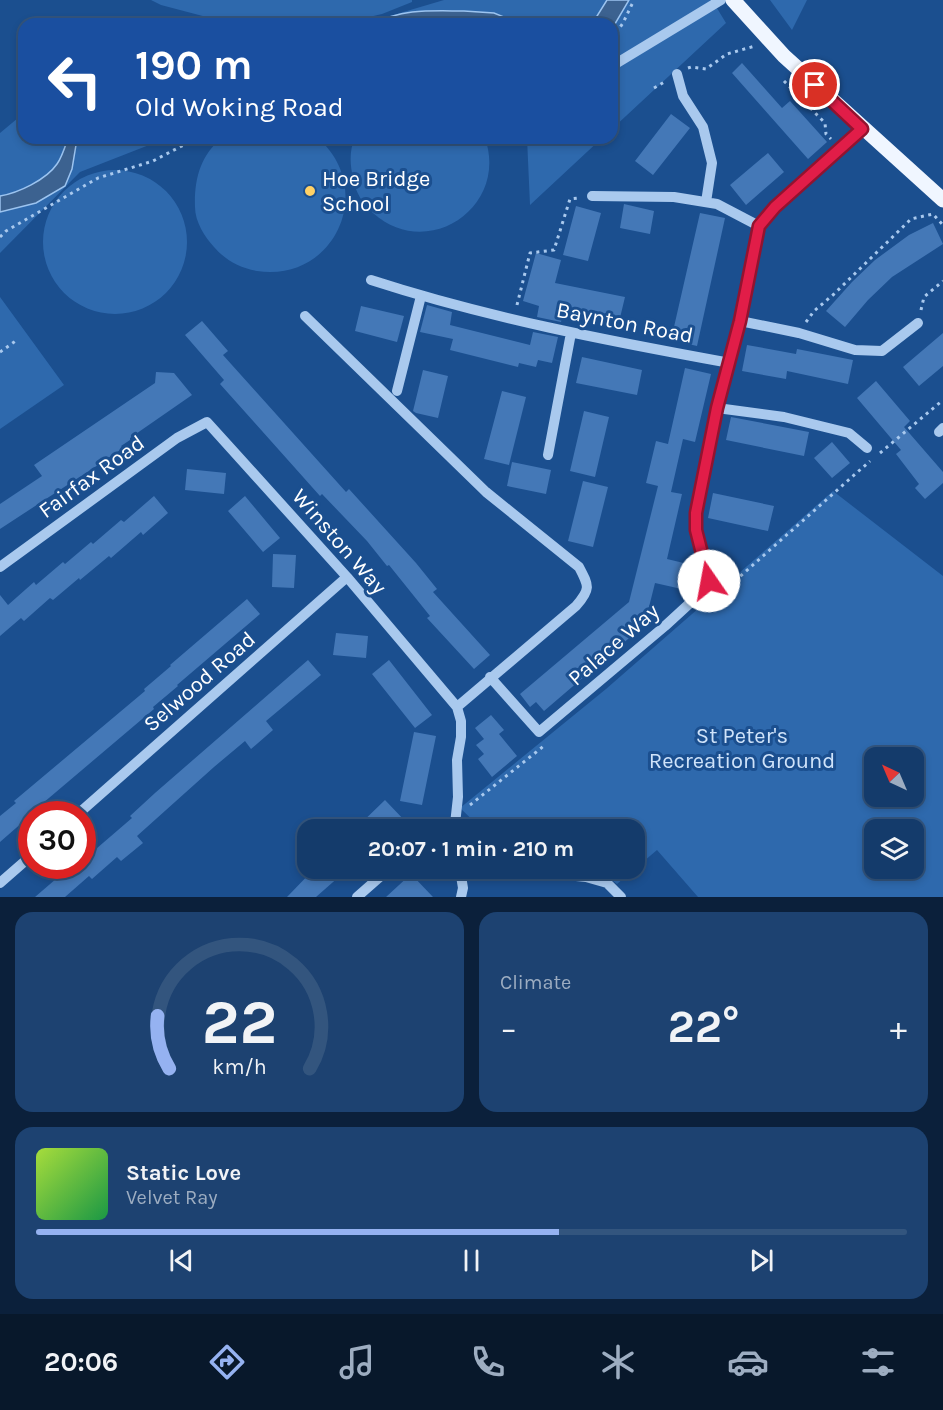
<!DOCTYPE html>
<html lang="en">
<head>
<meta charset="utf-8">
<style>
  :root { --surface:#143b6b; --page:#1d4271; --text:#f1f3f6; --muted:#9dadc1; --line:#33557e; --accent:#95b2f1 }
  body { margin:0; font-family:Karla,sans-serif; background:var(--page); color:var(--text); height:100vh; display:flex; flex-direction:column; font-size:22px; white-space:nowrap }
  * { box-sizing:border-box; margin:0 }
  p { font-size:20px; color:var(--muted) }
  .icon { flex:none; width:33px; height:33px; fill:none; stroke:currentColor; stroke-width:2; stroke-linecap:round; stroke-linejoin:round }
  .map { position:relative; height:897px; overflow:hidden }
  .side { display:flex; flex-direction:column; gap:15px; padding:15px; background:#0b203b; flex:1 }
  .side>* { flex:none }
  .top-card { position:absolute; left:18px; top:18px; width:600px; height:126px; border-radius:18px; box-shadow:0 3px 9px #0003,0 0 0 2px var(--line); background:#1a4fa0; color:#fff; overflow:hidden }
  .needle { width:39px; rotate:316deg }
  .controls { position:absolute; left:864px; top:747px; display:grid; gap:12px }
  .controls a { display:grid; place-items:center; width:60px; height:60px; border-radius:12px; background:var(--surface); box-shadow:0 3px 9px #0003,0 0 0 2px var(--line); font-size:30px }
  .speed { position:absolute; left:18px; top:801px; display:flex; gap:12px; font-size:30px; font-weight:700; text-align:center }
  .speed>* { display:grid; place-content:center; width:78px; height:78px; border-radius:50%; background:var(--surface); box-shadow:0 3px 9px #0003,0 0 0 2px var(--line); line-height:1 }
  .speed .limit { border:9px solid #d22; background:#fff; color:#111 }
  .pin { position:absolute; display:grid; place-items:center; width:51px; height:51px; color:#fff; margin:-26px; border:3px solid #fff; border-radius:50%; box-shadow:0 2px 6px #0007 }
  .me { position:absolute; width:66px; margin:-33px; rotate:348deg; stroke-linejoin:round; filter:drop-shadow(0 0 4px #0008) }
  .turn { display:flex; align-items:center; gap:21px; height:126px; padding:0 18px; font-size:27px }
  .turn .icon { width:78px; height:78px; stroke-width:2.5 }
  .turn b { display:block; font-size:42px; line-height:51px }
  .big { font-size:45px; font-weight:700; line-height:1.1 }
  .side .tile { flex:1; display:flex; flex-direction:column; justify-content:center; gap:9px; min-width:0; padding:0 21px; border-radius:18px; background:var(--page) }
  .side .dial { align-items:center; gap:0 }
  .dial svg { height:156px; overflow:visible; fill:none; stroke:var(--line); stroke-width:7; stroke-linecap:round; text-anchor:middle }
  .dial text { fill:var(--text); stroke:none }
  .song { display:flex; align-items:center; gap:18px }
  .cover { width:72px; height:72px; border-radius:9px; background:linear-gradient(135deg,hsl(80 70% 55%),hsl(140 70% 35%)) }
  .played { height:6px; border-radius:3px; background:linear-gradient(90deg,var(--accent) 60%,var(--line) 60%) }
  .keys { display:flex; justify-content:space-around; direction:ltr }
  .heat { display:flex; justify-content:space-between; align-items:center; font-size:33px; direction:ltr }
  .side .tiles { flex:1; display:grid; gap:15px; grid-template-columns:1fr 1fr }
  .tile:last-child { grid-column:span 2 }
  .trip { position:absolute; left:297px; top:819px; width:348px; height:60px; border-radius:18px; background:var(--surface); box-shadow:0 3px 9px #0003,0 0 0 2px var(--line); font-weight:700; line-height:60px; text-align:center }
  .menu { display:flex; height:96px; justify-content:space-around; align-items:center; background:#08182b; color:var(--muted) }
  .menu .icon { width:42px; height:42px }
  .menu .on { color:var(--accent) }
  .menu b { font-size:27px; color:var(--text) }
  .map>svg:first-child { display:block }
</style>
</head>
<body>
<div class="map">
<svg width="943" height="897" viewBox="0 0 943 897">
  <rect width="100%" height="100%" fill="#1b4f8f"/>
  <!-- green -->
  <path fill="#2e69ad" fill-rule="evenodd" d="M151 0H412V2L382 14 339 24H233L161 5Z
    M444 0H712L726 23 612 129V24H363Z
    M770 0H807L792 30Z
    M24 113V138H167L80 172 0 253V133Z
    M222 138H318C377 190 334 283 257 271 240 268 225 260 214 247 205 237 195 222 195 207 194 181 200 155 222 138Z
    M355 138H485C509 207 428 262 373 213 363 204 355 192 353 178 350 165 349 150 355 138Z
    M527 138H602L530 205Z
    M43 242a72 72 0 1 1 144 0a72 72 0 1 1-144 0Z
    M0 297 64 385 0 429Z
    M833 491 943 576V897H698L657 850 617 884 605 875 557 869 634 868V830L482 829 460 808 606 689ZM874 758H914V796H874ZM874 830H914V868H874Z"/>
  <!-- water -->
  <path fill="#3c6290" stroke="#9cc4f0" stroke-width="1.5" d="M607 0H629L612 29V24H592Z
    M464 11 494 13 521 24H375C401 8 435 11 464 11Z
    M68 138H82L76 145 72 169 65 186 36 203 0 212V196C18 193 46 180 57 164 62 157 65 147 68 138Z"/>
  <!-- building -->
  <path fill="#4478b7" d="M742 63 782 108 790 101 827 142 808 159 732 73Z
    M671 114 690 128 653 175 635 161Z
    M768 153 784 172 746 205 730 185Z
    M624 204 654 211 650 234 620 228Z
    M576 206 601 213 588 261 563 255Z
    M700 213 725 218 697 346 671 340Z
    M933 223 943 244 892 277 868 300 845 327 826 311 852 282 875 260 909 235Z
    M536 253 561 260 555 283 625 297 619 322 564 310 561 322 537 317 539 306 523 301Z
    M427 305 452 312 450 325 530 345 533 332 558 337 552 363 538 360 536 367 519 363 518 367 450 350 453 339 420 332Z
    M361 306 404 316 397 342 355 331Z
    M202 321 228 351 223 355 346 492 349 489 416 563 437 589 433 592 490 655 474 669 427 618 430 616 389 565 387 566 367 541 322 494 320 496 220 384 224 380 185 335Z
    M943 333V366L919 386 903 367Z
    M747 345 796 354 797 349 853 360 848 384 787 371 786 379 742 371Z
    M582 357 642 370 637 395 576 383Z
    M685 368 711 374 695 442 683 439 671 492 682 494 667 559 692 565 686 590 655 583 649 607 635 619 642 627 544 711 536 702 530 707 520 694 629 602 658 486 646 483 656 441 668 444Z
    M423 370 448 376 438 418 416 413 413 411Z
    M156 372 174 373 192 395 130 438V440L121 446 123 448 101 463 0 529V504L42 476 34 465 155 383Z
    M876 381 910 421 904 427 943 472V483L925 499 915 488 919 484 896 454 901 450 857 398Z
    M502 391 526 397 509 465 484 459Z
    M584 411 609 417 595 477 570 471Z
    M731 417 809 432 804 456 726 440Z
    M832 442 850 463 832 478 814 458Z
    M512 462 551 470 546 494 507 486Z
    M187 469 226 473 224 494 185 490Z
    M583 481 608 487 593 547 568 541Z
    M713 493 774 506 768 531 708 518Z
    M154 496 168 513 143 535 141 532 111 558 109 556 80 580 79 578 53 600 50 598 24 621 21 618 0 636V595L8 605 34 582 36 585 63 562 65 564 91 542 93 544 121 520 124 522Z
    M245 496 280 538 263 552 228 511Z
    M273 554 296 555 294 588 272 587Z
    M247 599 260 614 177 685 178 686 153 707 154 709 23 820 24 821 0 842V816L16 803 14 801 145 691 144 689 171 666 170 665Z
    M336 633 368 636 366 658 333 655Z
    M308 660 321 675 266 721 273 730 251 749 245 741 214 767 137 836 143 843 121 861 117 857 92 879 89 876 65 897H35L71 866H82V861L132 818 130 816 155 793Z
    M389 660 432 715 415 728 372 674Z
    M491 715 504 730 499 734 517 756 492 777 478 759 484 754 476 745 484 739 475 728Z
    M414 732 436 736 422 805 400 801Z
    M385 800 406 822 398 830H354Z
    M315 868H349L316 897H287Z
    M411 874 433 897H386Z"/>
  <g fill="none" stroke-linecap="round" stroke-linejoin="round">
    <!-- path -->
    <path stroke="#a9c9ee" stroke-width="3" stroke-dasharray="3 4.5" stroke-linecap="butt" d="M612 39 623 23 634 0
      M688 68 691 67 706 69 727 54 755 46
      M784 81 825 123 826 134 831 139
      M654 88 666 81
      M0 237 6 231 98 178 153 161 197 138
      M517 305 530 253 554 250 570 199 579 198
      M921 310 924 297 943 281
      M806 322 814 311 834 294 911 219 933 214 943 225
      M0 352 17 340
      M880 453 943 400
      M718 596 870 461
      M470 805 545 745"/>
    <!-- minor -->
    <path stroke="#a9c9ee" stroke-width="10" d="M612 66 721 0
      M677 74 683 96 703 127 712 163 706 202
      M592 196 674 197 717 204 759 226
      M371 280C488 318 609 341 730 363
      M305 316 486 492 579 567C589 586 591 589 576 606L457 707
      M740 321 799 333 855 350 882 351 918 323
      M397 391 421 296
      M717 408 784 417 849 433 867 448
      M939 432 943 428
      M548 455 571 333
      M0 567 177 438 207 422 347 577 457 707 461 721V737L457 760 458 797 455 824
      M490 677 539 732 665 626 702 592 709 581 696 530V513L717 408 740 321 759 226 775 207 862 129
      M78 814 347 577
      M439 830 453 824 462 830
      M441 868 445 873 461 876 475 868
      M499 868 586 877 607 883 621 897
      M461 876 463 888 461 897
      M0 883 32 855
      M357 897 390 868"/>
    <!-- major -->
    <path stroke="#f0f6ff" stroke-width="15" d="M733 0 784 56 943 200"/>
  </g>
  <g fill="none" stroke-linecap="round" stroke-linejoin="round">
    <defs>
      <path id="route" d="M709 581 696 530V513L717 408 740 321 759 226 775 207 862 129 815 85"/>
    </defs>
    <!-- route casing -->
    <use href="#route" stroke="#92132f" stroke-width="15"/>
    <!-- route -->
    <use href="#route" stroke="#e11d48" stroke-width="10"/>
  </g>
  <!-- markers -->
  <circle fill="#ffd166" stroke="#1b4f8f" stroke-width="2" cx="310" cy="191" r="6"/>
  <g text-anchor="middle" stroke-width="6" stroke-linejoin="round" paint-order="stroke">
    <!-- poi labels -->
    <g font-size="22" fill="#fff" stroke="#1b4f8f" text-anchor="start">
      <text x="322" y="186">Hoe Bridge<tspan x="322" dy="25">School</tspan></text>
    </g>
    <!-- street labels -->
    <g font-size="22" fill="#fff" stroke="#1b4f8f">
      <text transform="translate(625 322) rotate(11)" y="8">Baynton Road</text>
      <text transform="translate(91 476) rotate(-36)" y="8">Fairfax Road</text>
      <text transform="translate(340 541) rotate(49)" y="8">Winston Way</text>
      <text transform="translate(613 644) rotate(-41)" y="8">Palace Way</text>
      <text transform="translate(199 681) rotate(-41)" y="8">Selwood Road</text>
    </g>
    <!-- park labels -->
    <g font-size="22" fill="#cfe3fa" stroke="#1b4f8f">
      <text x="742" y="743">St Peter's<tspan x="742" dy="25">Recreation Ground</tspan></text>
    </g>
  </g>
</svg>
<div class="controls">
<a><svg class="needle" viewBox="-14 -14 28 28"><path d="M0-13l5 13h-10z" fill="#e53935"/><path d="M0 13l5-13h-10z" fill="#9dadc1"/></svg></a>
<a><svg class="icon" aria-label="layers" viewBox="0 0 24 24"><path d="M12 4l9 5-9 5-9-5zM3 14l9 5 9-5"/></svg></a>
</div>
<div class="speed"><div class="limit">30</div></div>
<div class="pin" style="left:815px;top:85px;background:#d93025"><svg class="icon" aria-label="arrive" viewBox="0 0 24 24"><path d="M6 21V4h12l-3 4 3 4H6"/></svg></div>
<svg class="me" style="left:709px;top:581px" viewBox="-20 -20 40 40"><circle r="19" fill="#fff"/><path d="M0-13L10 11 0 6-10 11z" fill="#e11d48"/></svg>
<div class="trip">20:07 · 1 min · 210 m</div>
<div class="top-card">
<div class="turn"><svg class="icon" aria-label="left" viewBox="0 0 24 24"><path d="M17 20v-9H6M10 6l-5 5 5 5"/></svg><div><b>190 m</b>Old Woking Road</div></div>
</div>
</div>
<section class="side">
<div class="tiles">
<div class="tile dial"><svg viewBox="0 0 100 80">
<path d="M14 69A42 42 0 1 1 86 69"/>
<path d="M14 69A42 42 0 0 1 8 42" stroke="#95b2f1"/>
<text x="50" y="56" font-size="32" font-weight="700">22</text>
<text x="50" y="72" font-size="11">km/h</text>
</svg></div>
<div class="tile"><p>Climate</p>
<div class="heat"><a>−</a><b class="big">22°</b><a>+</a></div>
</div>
<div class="tile">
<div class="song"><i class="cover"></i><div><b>Static Love</b><p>Velvet Ray</p></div></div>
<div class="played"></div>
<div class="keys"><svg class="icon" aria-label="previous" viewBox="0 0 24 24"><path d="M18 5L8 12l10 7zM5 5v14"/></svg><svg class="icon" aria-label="pause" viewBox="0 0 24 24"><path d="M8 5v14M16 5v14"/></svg><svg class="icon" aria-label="next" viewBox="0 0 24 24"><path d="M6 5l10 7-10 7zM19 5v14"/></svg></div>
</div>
</div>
</section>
<nav class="menu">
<b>20:06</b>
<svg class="icon on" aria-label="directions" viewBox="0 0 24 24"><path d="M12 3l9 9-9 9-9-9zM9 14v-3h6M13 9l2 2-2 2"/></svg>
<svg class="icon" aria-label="music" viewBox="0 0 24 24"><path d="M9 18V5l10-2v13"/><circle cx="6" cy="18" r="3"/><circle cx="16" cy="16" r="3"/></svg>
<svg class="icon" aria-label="phone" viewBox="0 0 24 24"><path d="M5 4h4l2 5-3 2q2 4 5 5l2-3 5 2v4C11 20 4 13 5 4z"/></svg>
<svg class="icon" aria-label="climate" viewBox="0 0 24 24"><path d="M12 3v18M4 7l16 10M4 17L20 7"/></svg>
<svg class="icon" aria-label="car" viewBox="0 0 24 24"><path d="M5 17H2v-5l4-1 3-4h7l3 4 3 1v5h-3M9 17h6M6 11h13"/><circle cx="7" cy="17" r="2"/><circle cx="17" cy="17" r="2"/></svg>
<svg class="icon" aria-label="filters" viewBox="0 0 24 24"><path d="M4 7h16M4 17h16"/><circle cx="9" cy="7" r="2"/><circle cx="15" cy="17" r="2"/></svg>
</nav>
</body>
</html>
